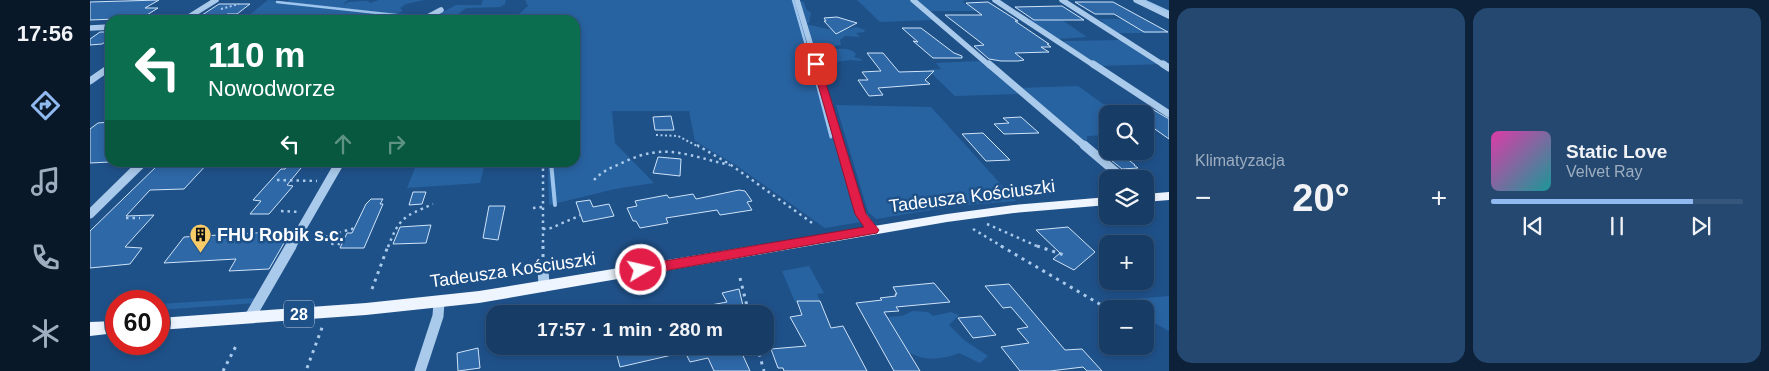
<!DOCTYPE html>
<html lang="pl">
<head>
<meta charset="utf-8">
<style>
  :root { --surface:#173d67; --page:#244870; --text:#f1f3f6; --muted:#9eaec0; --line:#36567b; --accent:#90b9f0 }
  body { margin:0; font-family:Helvetica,sans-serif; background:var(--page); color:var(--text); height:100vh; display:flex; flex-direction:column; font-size:19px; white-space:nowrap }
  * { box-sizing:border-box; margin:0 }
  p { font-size:16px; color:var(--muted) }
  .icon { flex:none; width:28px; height:28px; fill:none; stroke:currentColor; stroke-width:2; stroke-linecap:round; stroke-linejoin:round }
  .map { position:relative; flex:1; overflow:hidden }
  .panel { display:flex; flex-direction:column; gap:8px; padding:8px; background:#0d2239; width:600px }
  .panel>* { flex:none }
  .guide { position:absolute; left:15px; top:15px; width:475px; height:152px; border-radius:15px; box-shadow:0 2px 8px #0003,0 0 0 1px var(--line); background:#0b6e4f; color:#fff; overflow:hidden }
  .controls { position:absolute; left:1009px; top:105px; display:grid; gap:10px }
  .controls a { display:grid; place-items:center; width:55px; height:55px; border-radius:10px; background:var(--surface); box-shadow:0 2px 8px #0003,0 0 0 1px var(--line); font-size:25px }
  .speed { position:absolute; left:15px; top:290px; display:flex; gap:10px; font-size:25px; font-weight:700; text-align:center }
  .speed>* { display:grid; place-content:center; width:65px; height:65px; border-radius:50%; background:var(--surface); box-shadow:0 2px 8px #0003,0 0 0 1px var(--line); line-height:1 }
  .speed .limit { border:8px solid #d22; background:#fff; color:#111 }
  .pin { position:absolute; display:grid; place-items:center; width:42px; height:42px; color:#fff; margin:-21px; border-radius:10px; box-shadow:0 2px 8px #0006 }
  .me { position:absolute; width:55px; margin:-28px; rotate:81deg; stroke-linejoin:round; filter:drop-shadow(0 0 4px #0008) }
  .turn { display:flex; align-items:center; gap:18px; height:105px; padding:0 20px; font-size:22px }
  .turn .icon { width:65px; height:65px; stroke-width:2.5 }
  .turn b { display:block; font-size:35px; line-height:42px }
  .lanes { display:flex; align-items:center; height:48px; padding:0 20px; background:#0003; justify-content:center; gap:25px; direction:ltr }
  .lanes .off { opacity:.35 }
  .big { font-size:38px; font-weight:700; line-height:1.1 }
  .panel .widget { flex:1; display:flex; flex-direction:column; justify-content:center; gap:8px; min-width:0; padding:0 18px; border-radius:15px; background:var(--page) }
  .song { display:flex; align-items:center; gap:15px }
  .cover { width:60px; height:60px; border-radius:8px; background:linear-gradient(135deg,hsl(320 70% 55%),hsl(180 70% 35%)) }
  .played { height:5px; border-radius:2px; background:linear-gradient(90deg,var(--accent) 80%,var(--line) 80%) }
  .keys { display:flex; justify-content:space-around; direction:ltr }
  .heat { display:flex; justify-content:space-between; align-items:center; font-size:28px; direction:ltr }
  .panel .tiles { flex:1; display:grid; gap:8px; grid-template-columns:repeat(2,1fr) }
  .trip { position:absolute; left:396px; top:305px; width:288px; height:50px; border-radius:15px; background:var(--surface); box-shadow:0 2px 8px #0003,0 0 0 1px var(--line); font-weight:700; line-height:50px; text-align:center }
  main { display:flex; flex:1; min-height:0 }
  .tabs { display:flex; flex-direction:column; width:90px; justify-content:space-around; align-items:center; background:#091829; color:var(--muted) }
  .tabs .icon { width:35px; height:35px }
  .tabs .selected { color:var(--accent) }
  .tabs b { font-size:22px; color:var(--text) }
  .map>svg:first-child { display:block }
</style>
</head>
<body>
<main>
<nav class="tabs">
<b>17:56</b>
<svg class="icon selected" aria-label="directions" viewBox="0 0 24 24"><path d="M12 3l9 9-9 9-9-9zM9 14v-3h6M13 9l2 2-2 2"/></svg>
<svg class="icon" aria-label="music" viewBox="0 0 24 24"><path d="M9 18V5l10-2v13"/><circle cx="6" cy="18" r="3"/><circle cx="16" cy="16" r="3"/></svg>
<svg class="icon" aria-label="phone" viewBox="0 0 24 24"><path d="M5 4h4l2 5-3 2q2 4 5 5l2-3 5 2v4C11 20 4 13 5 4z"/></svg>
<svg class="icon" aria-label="climate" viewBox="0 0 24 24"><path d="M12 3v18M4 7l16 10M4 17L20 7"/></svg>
</nav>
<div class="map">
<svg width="1079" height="371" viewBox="0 0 1079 371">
  <rect width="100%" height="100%" fill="#1f5189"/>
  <!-- green -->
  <path fill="#2863a1" d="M178 0 197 2 199 0H258L255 2 254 5 258 2C265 2 271 0 278 1L280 3 289 0H334L316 4 310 8 313 11 307 13 335 16 328 18 277 20 221 18 217 20H153Z
    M393 0H416L415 4 410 7 376 8 368 14 370 18 390 20H338L366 5H391Z
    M435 0H705L714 2 716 9 721 13 719 23 715 24C734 28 748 33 766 27L775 30 774 32 766 33 770 37 755 36 750 40 751 45 737 47 738 49C748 50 758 46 766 54L764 57 771 59 772 61 761 60 738 63 736 58H727L730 82 771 222 735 228 647 166 605 141 599 111H522L525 143 564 183 525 189 459 205 458 163 485 162V20H430L429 14 438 6Z
    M767 0H820L843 20 790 22Z
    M824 0H878L872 1 886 11H837Z
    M969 18 997 37 969 39 938 19Z
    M1009 19H1045L1070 33H1028L1011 22H1014Z
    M1034 40 1071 64 1010 66 973 42 974 41Z
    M889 61 892 62 928 94 865 96 838 70 851 69 846 63Z
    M988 86 1013 104H1020L1035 114H1018L1017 135 997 136V140L993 141 928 88Z
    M746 105 841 107 926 201 866 206 786 219 778 212Z
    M327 163V162L395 163 390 183 317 188Z
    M719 266 734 293 727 294 730 301 705 302 692 271Z
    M1079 296V331L1055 318V309H1038L1029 300Z
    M165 298 166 303 69 310V304Z
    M823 311 838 312 843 316 861 312 869 315 859 325 874 340 898 356 890 363 869 353C855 359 833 362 819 352 812 347 803 325 798 317L812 316Z"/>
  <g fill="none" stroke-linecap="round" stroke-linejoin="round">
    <!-- stream-far2 -->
    <path stroke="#9dc5ed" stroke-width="2.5" d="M703 0 722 66
      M1053 0 1079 12
      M187 2 333 18
      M337 18 363 20"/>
    <!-- stream-far1 -->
    <path stroke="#9dc5ed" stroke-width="3" d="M722 64 741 137"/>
    <!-- stream -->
    <path stroke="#9dc5ed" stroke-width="4" d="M461 162 465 205"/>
  </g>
  <!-- building -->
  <path fill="#2e68a7" stroke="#cfe3f8" d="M69 0 55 8H68L52 18 0 20V2Z
    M898 2 928 21H925L959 44H957L961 47H951L959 52 925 53 934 60 928 61H911L899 59 884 46 894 45 855 15H892L876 3Z
    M985 2H1023L1078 32H1054L1024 14H1005Z
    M129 4H160L147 14H137L134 17H109Z
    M972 6 994 20H944L925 7Z
    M747 17 767 23 746 34 734 21H736L734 18Z
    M812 28H831L864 53 872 56V58H843L823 41 828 42Z
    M10 32H20V39L12 44 0 45V39Z
    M777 53H793L809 72 844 71 835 80 840 84 788 88 793 95 779 96 768 80H778L772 72 791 71Z
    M1057 106 1079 119V139L1055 122V114H1043L1034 107Z
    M581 116 584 130H565L563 117Z
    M931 117 949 133 914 134 904 124 919 123 913 118Z
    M20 122V162L0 163V129L8 123Z
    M893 133 920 160 896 161 872 134Z
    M1031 154 1045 165H1044L1048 168 1032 169 1016 156Z
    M568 157 591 159 590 176 563 173Z
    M71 162H119L94 189 60 190 36 216 64 215 35 247 52 248 40 264 0 268V231Z
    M200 162H216L197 185 203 186 179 214H160L171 201 163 200 191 169H195Z
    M649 190 655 191 662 201 657 202 662 210 630 215 627 210 576 218 578 223 550 228 546 221H543L537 208 547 206 545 201 577 195 579 198 603 194 606 199Z
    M323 192H336L332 204 319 205Z
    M281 199H293L290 204H293L274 248H250L257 233H262L276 204Z
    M500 200 503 207 519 204 524 216 493 222 486 202Z
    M399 206H415L408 240 393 238Z
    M341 225 336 243 303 244 310 227Z
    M978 227 1005 252 984 270 963 259 970 253 946 230Z
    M201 231 179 269 139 271 146 259 74 263 94 237Z
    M844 283 860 302 806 307 809 311 794 312 830 371H804L766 303 792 300 790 298 806 296 805 294H807L803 287Z
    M919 284 975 350 992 349 1012 371H997L993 367 960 371H930L911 347 939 343 927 329 938 327 921 307 913 308 895 286Z
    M649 289 655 314H604V308L637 302 632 293Z
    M707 301H730L741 328 753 326 777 371H694L693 368H688L681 349 716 346 700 317 712 315Z
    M891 316 906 335 883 338 868 318Z
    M539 346H637L638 352 650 349 660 371H624L618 358 600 362 595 352 530 367 526 352 530 351 529 348Z
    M388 348 390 368 368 371 367 353Z"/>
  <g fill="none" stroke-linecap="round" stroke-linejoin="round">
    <!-- path-far2 -->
    <path stroke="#aacaeb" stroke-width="2" stroke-dasharray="2 2.5" stroke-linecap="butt" d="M131 9 149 4
      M115 20 121 18
      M566 135 588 136 609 147"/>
    <!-- path-far1 -->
    <path stroke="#aacaeb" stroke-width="2.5" stroke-dasharray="2.5 4" stroke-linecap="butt" d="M607 145 641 165 725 225
      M453 162V247
      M187 180 227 181
      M504 180C512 171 523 167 534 162 576 142 598 156 640 165
      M443 208 453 207
      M191 211 210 212
      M36 218H50
      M897 224 949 247
      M453 229 461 228 491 215
      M883 229 913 247
      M229 239 243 244H252
      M217 240 228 239 265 228
      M298 247C310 216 314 217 343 204"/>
    <!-- path -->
    <path stroke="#aacaeb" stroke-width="3" stroke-dasharray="3 5" stroke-linecap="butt" d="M453 246V258
      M911 246 1018 309
      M947 246 977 256
      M650 278 659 314
      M282 289 298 246
      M667 346 674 371
      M217 368 233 325
      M133 371 146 346"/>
    <!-- minor-far3 -->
    <path stroke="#aacaeb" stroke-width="5.5" d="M707 0 727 66
      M823 0 900 66
      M905 0 1005 66
      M972 0 1075 66
      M1046 0 1079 16
      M94 20 126 0
      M332 20 351 10
      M0 28 20 27"/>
    <!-- minor-far2 -->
    <path stroke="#aacaeb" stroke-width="7" d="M726 64 751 147
      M899 64 996 147
      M1003 64 1079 114
      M1073 64 1079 68
      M0 81 20 67"/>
    <!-- minor-far1 -->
    <path stroke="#aacaeb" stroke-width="9" d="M750 145 771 214 783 230
      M994 145 1034 179
      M0 214 53 162
      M201 247 250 162"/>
    <!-- minor -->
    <path stroke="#aacaeb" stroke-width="11" d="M453 269 454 286
      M160 317 201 246
      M330 371 348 316 349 302"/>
    <!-- major -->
    <path fill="#eef5fe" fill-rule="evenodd" d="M1079 192V200L1055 202V194Z
      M1018 197V205L924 213 857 222 389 303 276 315 69 330V318L276 303 389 291 857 214 924 205Z
      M26 321V333L0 336V322Z"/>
  </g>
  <!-- route -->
  <path fill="#e11d48" stroke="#92132f" d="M723 63 730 64 776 214 789 230 787 233 551 275 547 273 545 270 547 267 551 265 774 227 765 214 722 64Z"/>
  <!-- icons -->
  <defs>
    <symbol id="building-pin" viewBox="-11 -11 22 30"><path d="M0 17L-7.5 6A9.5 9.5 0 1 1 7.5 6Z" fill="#f9cb69" stroke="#1f5189"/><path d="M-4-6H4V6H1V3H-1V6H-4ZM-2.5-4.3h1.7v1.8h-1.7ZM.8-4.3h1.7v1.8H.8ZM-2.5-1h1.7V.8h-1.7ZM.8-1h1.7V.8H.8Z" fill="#111"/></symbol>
  </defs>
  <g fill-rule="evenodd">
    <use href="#building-pin" x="98" y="222" width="25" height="34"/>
  </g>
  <g text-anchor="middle" stroke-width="5" stroke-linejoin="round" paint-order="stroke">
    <!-- shield labels -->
    <rect fill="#1f5189" stroke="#bccbdc" stroke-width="1" x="194" y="300.5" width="30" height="27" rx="4"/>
    <g font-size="16" font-weight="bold" fill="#fff">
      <text x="209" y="320">28</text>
    </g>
    <!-- street labels -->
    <g font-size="18" fill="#fff" stroke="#1f5189">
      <text transform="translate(882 196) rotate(-7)" y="6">Tadeusza Kościuszki</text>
      <text transform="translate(423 270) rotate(-8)" y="6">Tadeusza Kościuszki</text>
    </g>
    <!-- poi labels -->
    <g font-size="18" font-weight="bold" fill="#fff" stroke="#1f5189" text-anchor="start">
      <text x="127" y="241">FHU Robik s.c.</text>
    </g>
  </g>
</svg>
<div class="controls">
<a><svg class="icon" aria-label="search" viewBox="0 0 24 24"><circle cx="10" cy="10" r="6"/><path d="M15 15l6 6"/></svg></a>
<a><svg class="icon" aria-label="layers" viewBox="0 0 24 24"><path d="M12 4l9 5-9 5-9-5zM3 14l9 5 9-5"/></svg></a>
<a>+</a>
<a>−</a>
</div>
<div class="speed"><div class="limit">60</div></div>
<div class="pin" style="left:726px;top:64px;background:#d93025"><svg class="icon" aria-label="arrive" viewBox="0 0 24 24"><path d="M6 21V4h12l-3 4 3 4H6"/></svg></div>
<svg class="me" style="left:551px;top:270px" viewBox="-20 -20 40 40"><circle r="17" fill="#e11d48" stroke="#fff" stroke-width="3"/><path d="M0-11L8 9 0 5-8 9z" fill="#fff"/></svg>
<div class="trip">17:57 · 1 min · 280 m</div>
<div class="guide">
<div class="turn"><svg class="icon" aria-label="left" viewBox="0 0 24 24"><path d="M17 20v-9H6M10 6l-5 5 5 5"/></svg><div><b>110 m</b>Nowodworze</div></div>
<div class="lanes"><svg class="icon" aria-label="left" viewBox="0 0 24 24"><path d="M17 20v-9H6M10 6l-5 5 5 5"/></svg><svg class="icon off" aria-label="ahead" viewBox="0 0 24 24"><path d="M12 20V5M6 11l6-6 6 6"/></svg><svg class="icon off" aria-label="right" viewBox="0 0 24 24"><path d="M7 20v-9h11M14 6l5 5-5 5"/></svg></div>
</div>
</div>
<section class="panel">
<div class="tiles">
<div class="widget"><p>Klimatyzacja</p>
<div class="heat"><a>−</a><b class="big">20°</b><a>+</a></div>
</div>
<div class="widget">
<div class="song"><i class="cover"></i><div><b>Static Love</b><p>Velvet Ray</p></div></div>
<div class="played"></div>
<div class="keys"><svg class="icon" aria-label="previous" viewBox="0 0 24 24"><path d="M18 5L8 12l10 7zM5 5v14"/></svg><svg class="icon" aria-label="pause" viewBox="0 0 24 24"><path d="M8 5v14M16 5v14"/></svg><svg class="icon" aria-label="next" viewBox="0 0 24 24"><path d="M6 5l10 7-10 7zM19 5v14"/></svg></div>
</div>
</div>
</section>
</main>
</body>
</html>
